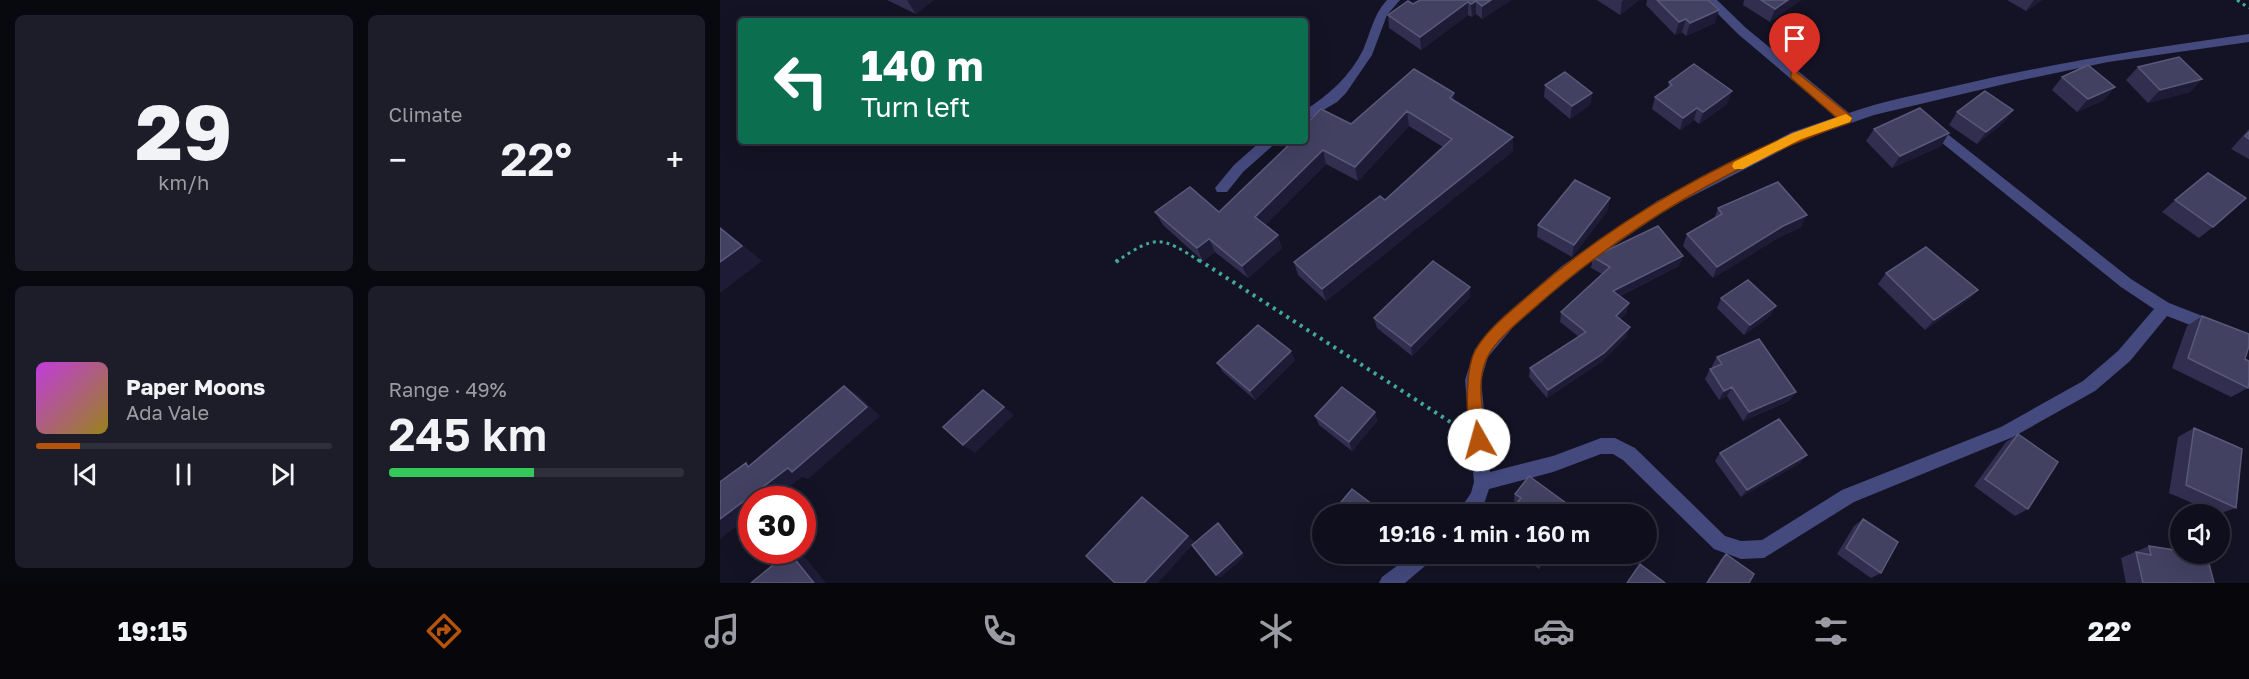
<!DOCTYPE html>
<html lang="en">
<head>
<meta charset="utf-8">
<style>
  :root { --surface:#0f0e1c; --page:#1d1c29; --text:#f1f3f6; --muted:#9b9ca3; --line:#2f2e3b; --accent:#b45309 }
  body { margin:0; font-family:"Golos Text",sans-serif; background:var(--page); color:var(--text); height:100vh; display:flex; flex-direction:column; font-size:22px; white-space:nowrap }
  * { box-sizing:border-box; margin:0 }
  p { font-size:20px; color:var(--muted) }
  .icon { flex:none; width:33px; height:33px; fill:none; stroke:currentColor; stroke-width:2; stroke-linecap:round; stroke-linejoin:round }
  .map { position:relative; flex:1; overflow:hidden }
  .sheet { display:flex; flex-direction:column; gap:15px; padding:15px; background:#08080f; width:720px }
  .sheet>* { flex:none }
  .hud { position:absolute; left:18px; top:18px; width:570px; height:126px; border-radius:6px; box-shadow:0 6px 24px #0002,0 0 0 2px var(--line); background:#0b6e4f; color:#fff; overflow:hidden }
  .fabs { position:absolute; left:1450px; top:504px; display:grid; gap:12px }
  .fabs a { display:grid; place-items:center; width:60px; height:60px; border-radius:50%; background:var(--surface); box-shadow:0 6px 24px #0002,0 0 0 2px var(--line); font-size:30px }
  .speed { position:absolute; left:18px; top:486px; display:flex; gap:12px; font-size:30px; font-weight:700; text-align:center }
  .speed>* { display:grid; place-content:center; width:78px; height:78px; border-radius:50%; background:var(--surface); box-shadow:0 6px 24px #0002,0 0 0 2px var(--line); line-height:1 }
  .speed .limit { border:9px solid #d22; background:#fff; color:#111 }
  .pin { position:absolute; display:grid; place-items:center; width:51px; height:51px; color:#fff; margin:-62px -26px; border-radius:50% 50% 50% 0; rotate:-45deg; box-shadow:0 0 6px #0007 }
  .pin .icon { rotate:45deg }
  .me { position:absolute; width:66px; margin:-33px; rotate:353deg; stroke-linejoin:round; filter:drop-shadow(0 0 4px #0008) }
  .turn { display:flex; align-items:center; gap:21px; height:126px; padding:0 24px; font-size:27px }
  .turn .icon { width:78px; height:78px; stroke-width:2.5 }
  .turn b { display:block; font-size:42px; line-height:51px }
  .big { font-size:45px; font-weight:600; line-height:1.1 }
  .sheet .tile { flex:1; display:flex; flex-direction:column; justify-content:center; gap:9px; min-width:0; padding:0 21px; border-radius:9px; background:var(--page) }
  .sheet .dial { align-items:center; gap:0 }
  .dial b { font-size:78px; line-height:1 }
  .song { display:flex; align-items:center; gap:18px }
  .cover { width:72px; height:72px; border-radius:9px; background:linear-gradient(135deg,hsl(290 70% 55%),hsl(50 70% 35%)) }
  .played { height:6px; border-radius:3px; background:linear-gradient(90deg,var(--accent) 15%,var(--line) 15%) }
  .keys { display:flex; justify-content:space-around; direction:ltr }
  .heat { display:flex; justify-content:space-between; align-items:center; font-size:33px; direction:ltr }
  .charge { height:9px; border-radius:4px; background:linear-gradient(90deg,#34c759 49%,var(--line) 0) }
  .sheet .tiles { flex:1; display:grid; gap:15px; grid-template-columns:repeat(2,1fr) }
  .trip { position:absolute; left:592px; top:504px; width:345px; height:60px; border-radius:30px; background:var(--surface); box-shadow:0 6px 24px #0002,0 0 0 2px var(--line); font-weight:600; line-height:60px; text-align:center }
  .tab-bar { display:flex; height:96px; justify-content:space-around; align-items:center; background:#06060b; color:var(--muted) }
  .tab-bar .icon { width:42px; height:42px }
  .tab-bar .selected { color:var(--accent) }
  .tab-bar b { font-size:27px; color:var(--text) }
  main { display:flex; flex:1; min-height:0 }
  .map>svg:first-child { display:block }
</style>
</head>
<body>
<main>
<section class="sheet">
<div class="tiles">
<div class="tile dial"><b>29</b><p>km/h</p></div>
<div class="tile"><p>Climate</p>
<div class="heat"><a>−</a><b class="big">22°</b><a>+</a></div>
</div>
<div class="tile">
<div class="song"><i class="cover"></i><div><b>Paper Moons</b><p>Ada Vale</p></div></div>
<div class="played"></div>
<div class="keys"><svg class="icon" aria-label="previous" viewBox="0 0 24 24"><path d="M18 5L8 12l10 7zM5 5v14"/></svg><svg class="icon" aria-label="pause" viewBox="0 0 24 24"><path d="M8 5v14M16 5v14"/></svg><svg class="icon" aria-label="next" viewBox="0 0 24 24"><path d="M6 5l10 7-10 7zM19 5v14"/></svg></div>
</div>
<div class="tile"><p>Range · 49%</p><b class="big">245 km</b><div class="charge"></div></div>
</div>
</section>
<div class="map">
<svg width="1529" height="583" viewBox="0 0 1529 583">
  <rect width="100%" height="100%" fill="#141325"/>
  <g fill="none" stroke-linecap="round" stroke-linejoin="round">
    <!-- path-far1 -->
    <path stroke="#41a995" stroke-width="3" stroke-dasharray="3 4" stroke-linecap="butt" d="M1517 0 1529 8
      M396 262C436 234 441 236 481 262"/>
    <!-- path -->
    <path stroke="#41a995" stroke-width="4" stroke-dasharray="3 5" stroke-linecap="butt" d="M479 260 735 425
      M396 262 398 260"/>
    <!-- minor -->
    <path fill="#444a7e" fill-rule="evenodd" d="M667 0H680L667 15 652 55 626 93 617 102 585 121V110C609 95 630 76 643 50 651 32 653 15 667 0Z
      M984 0H997L1026 28 1129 113C1163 101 1200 94 1235 86 1333 63 1430 48 1529 34V42L1388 62 1293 82 1154 115 1082 140 947 209 852 274 794 326 768 357 761 380 770 472 833 456 881 438H895L915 448 1005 536 1021 541 1042 540 1122 490 1281 427 1363 381 1398 351 1434 309 1401 287 1206 130 1204 126 1211 121 1411 279 1449 303 1529 334V348L1447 316 1410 361 1375 391 1293 437 1134 502 1044 558 1021 559 994 549 903 460 893 454H881L833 472 769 489 764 504 756 514H737L751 493 754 482 745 380 755 349 784 316 842 266 937 201 1072 132 1116 117 1018 34Z
      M541 141H558L523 172 507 192H497L495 188 514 165Z
      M693 554H715L712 560 685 583H659L662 577Z"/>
  </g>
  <!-- wall -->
  <path fill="#312e50" d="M167 0H214L196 14Z
    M700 0H791L762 19 756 14 752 17 748 15 701 50 669 28 668 15 693 4Z
    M877 0H919L900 15Z
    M927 0H988L995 23 966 36 962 32 955 35 926 5Z
    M1024 0H1081L1050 22 1023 5Z
    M1287 0H1322L1306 11Z
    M1418 67 1482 79 1470 92 1428 103 1406 80Z
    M1342 77 1395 87 1384 100 1357 112 1332 90Z
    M949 82 1007 104 979 124 974 120 960 130 932 109 935 97 948 88Z
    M825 85 872 93 870 105 850 119 824 97Z
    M735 101 793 151 606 301 578 275 574 262 665 200 723 147 689 126 638 181 606 164 545 225 562 248 528 278 495 252 483 261 443 225 435 212H499L631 124Z
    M1293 110 1284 122 1257 144 1229 125 1237 112Z
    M1154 129 1221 146 1172 168 1146 141Z
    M1529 129V159L1511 149Z
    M1455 200 1493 227 1479 238 1442 212Z
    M998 208 1081 227 1058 238 993 278 963 246 967 234 994 219Z
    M888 210 852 257 817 237 818 225Z
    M873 257 959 266 900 296 909 303 906 313 900 319 907 336 881 362 827 398 809 377 810 368 859 337 840 322 841 312 882 274 871 268Z
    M1166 273 1258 290 1248 300 1205 330 1158 284Z
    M750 297 692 356 657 328 654 318Z
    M1001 298 1056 306 1050 316 1024 335 997 308Z
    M1482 316 1525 359 1528 388 1511 397 1452 368 1467 326Z
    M997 357 1076 392 1069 401 1023 421 1007 396 999 400 985 379 990 369 993 368 992 366Z
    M575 360 535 400 503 372 497 363Z
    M655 412 657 421 632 451 599 425 595 416Z
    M1474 428 1516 508 1498 514 1449 493 1458 437Z
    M1298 434 1308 509 1295 516 1254 486 1286 442Z
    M1000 453 1087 455 1080 463 1021 497 995 461Z
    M795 494 861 514 797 503 794 501Z
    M1143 519 1161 573 1151 578 1117 554 1134 526Z
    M1429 546 1494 583H1406L1401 558Z
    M635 554H654L646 563Z
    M800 554H831L819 569Z
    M1006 554 1029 583H986L1001 559Z"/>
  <!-- shaded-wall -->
  <path fill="#1e1b37" d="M187 0H214L196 14Z
    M771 0H791L762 19V6Z
    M904 0H919L900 15 902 1Z
    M1068 0H1081L1050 22 1055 9Z
    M1314 0H1322L1306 11Z
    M756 1V14L752 17 751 4Z
    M748 2V15L701 50 700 37Z
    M999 10 995 23 966 36 970 23Z
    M966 19 962 32 955 35 959 22Z
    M1482 79 1470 92 1428 103 1440 90Z
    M1395 87 1384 100 1357 112 1368 99Z
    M1012 91 1007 104 979 124 983 112Z
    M734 93 735 108 730 98Z
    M872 93 870 105 850 119 852 106Z
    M977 108 974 120 960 130 963 118Z
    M1293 110 1284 122 1257 144 1266 132Z
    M687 111 689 126 638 181 635 167Z
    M1229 133 1221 146 1172 168 1180 156Z
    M793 137V151L606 301 602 289Z
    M603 150 606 164 540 231 535 217Z
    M890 198 888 210 852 257 854 245Z
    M1087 215 1081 227 1058 238 993 278 997 267 1063 226Z
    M0 226 42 261 0 293Z
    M558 235 562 248 528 278 522 266Z
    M489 239 495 252 483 261 477 248Z
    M963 256 959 266 891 300 893 291Z
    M750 287V297L692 356 691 346Z
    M1258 290 1248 300 1205 330 1214 320Z
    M909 303 906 313 893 325 896 316Z
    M1056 306 1050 316 1024 335 1030 325Z
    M910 327 907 336 881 362 827 398 828 390Z
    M571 351 575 360 535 400 530 391Z
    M124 386 138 395 160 416 88 479 82 477 52 500H32V515L0 539V519L68 468Z
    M1012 387 1007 396 999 400 1004 391Z
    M1076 392 1069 401 1023 421 1029 412Z
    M284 407 294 415 255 453 243 445Z
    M655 412 657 421 632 451 629 442Z
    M1087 455 1080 463 1021 497 1027 490Z
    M498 523 525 556 500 578 496 575Z
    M468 536 475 542 438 583H424Z
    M69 552 86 558 106 583H94Z
    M646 554H654L646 563 643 557Z
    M828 554H831L819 569 821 563Z"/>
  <!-- building -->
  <path fill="#434162" stroke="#5b597a" stroke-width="1.5" d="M700 0H771L762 6 756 1 751 4 748 2 700 37 668 15 688 1 693 4Z
    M937 0H988L999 10 970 23 966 19 959 22Z
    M1041 0H1068L1055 9Z
    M1459 57 1482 79 1440 90 1418 67Z
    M974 64 1012 91 983 112 977 108 963 118 935 97 952 85 949 82Z
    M1368 65 1395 87 1368 99 1342 77Z
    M694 69 734 93 730 98 793 137 602 289 574 262 660 196 665 200 732 139 687 111 635 167 603 150 535 217 558 235 522 266 489 239 477 248 435 212 470 187 499 212 573 141H585V125L601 109 631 124Z
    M845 72 872 93 852 106 825 85Z
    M1265 91 1293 110 1266 132 1237 112Z
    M1200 108 1229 133 1180 156 1154 129Z
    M1529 132V139L1525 136Z
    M1488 173 1526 198 1493 227 1455 200Z
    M855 180 890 198 854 245 818 225Z
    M1058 182 1087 215 1063 226 997 267 967 234 1002 214 998 208Z
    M938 226 963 256 893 291 909 303 896 316 910 327 884 353 828 390 810 368 866 332 841 312 890 267 873 257Z
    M0 228 22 246 0 262Z
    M1206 247 1258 290 1214 320 1166 273Z
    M713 261 750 287 691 346 654 318Z
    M1028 280 1056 306 1030 325 1001 298Z
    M1482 316 1529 334V346L1525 359 1529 361V382L1528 388 1468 358Z
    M538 325 571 351 530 391 497 363Z
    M1039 339 1076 392 1029 412 1012 387 1004 391 990 369 1002 364 997 357Z
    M124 386 147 407 72 472 68 468 0 519V482L26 463 28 467Z
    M622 387 655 412 629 442 595 416Z
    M263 390 284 407 243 445 223 427Z
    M1059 419 1087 455 1027 490 1000 453Z
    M1474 428 1522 449 1516 508 1466 485Z
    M1298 434 1338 462 1308 509 1265 479Z
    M809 476 861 514H788L801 498 795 494Z
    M632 489 665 514H611Z
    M422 497 468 536 424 583H395L366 556Z
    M1143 519 1178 542 1161 573 1126 548Z
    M498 523 522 553 496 575 472 545Z
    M1429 546 1461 551V554H1474L1487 556 1494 583H1423L1416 552 1431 555Z
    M69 552 94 583H31Z
    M639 554H646L643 557Z
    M808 554H828L821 563Z
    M1006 554 1034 574 1029 583H987Z
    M920 564 945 583H907Z"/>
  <!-- route -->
  <path fill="#b45309" stroke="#753606" stroke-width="1.5" d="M1075 71 1131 116V122C1015 162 905 227 813 309 799 321 774 342 767 358 755 383 764 414 766 440L764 445 759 447 753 445C745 426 745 370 755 351 766 330 790 312 808 296 894 220 1008 155 1117 118L1071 78V72Z"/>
  <!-- slow -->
  <path fill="#f59e0b" d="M1126 114 1132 118 1130 122 1081 139 1023 169H1014L1012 166 1014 162 1073 133Z"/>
</svg>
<div class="fabs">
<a><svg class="icon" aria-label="sound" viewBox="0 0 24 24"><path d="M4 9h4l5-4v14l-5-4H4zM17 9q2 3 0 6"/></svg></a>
</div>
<div class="speed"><div class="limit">30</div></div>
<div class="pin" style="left:1075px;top:75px;background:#d93025"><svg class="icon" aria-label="arrive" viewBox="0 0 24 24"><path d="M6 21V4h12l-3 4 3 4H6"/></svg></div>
<svg class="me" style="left:759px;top:440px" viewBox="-20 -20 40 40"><circle r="19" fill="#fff"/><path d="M0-13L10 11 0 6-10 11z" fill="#b45309"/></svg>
<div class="trip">19:16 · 1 min · 160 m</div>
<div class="hud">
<div class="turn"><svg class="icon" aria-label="left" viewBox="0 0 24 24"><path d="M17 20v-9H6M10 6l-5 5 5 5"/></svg><div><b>140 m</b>Turn left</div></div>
</div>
</div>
</main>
<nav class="tab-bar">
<b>19:15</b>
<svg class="icon selected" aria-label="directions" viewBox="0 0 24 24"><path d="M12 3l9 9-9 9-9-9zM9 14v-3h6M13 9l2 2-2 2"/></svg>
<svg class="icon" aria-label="music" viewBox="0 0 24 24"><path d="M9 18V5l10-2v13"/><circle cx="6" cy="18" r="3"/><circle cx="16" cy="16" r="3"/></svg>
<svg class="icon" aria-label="phone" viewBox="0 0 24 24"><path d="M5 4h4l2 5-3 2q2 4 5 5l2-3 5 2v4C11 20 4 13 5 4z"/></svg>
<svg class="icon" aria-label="climate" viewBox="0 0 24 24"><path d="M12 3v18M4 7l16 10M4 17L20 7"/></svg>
<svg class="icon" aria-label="car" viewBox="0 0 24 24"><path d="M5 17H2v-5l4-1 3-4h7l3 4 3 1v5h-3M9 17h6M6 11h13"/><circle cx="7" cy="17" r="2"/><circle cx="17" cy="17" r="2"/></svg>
<svg class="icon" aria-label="filters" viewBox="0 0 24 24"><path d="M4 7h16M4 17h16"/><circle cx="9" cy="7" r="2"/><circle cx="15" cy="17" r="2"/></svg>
<b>22°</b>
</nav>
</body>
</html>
